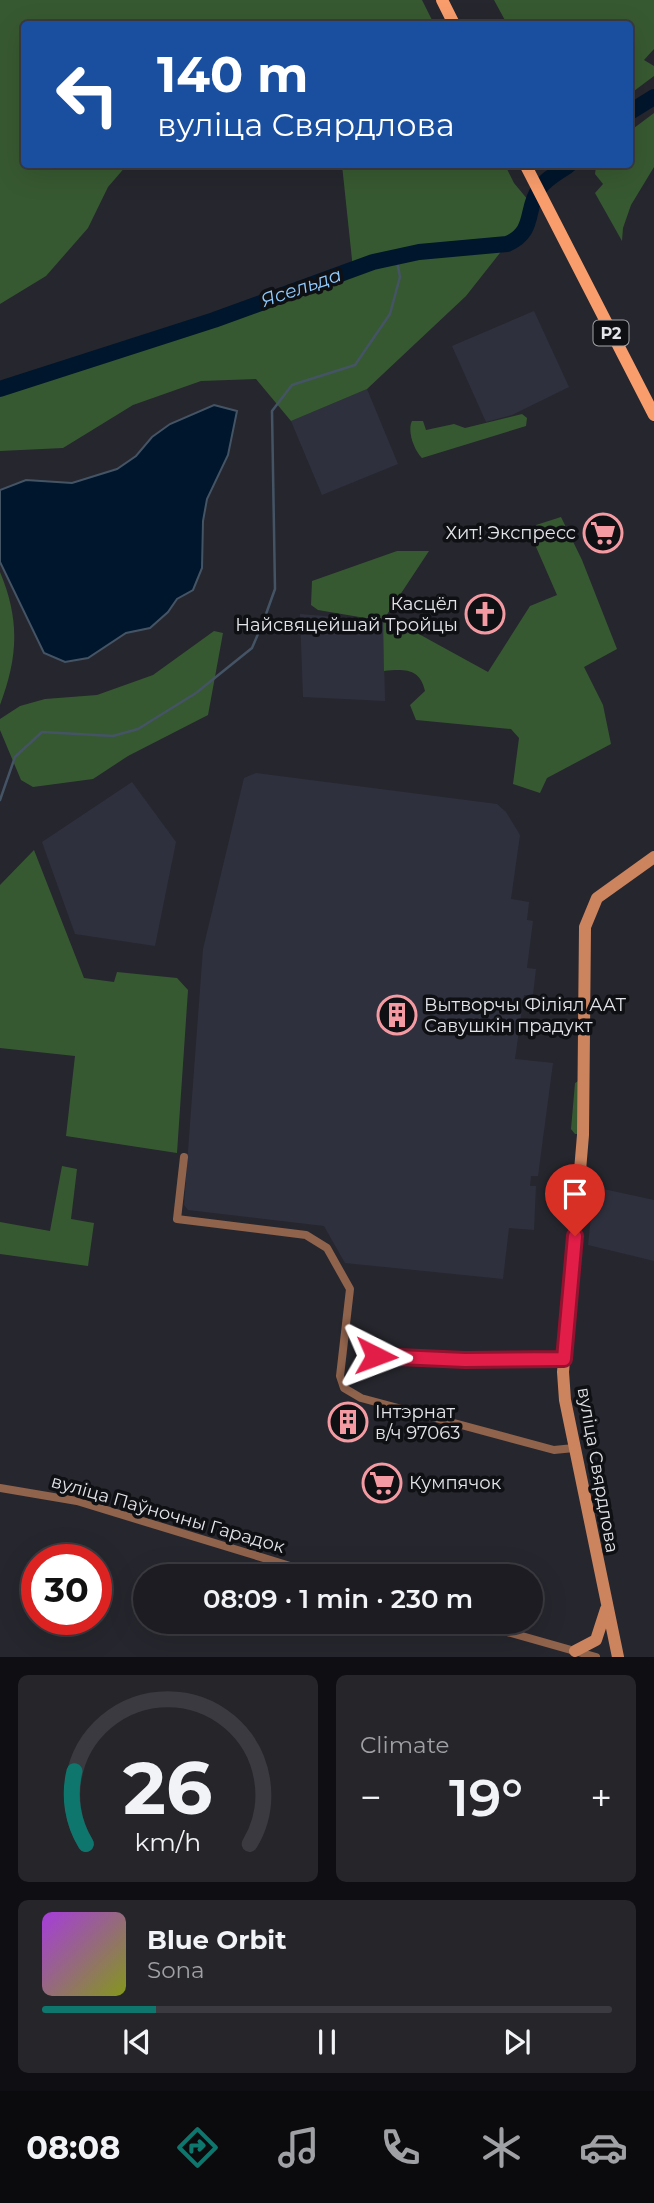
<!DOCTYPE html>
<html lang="en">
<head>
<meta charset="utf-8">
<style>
  :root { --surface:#1c1c22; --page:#25252a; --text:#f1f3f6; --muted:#a0a1a5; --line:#3a3a40; --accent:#0f766e }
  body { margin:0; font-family:Montserrat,sans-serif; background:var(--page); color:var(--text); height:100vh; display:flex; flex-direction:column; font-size:26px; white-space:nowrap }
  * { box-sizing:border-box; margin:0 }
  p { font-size:23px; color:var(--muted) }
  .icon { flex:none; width:38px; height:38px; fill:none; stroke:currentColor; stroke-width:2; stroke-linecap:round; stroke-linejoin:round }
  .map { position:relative; height:1657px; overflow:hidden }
  .drawer { display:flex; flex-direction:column; gap:18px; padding:18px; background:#0f0f13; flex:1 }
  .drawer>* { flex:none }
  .top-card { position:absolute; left:21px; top:21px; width:612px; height:147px; border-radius:7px; box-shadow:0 7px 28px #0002,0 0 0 2px var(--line); background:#1a4fa0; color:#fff; overflow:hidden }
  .speed { position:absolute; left:21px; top:1544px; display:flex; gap:14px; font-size:35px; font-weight:700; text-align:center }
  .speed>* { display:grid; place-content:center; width:91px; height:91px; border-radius:50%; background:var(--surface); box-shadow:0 7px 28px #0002,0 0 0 2px var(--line); line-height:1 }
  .speed .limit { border:10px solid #d22; background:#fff; color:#111 }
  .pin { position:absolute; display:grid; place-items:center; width:60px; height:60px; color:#fff; margin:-72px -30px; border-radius:50% 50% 50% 0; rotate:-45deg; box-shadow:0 0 7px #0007 }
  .pin .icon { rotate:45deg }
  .me { position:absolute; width:77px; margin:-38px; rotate:93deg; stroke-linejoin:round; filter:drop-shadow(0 0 5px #0008) }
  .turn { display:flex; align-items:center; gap:24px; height:147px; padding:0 21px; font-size:32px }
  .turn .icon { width:91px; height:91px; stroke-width:2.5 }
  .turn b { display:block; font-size:49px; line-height:60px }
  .big { font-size:52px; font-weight:600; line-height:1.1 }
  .drawer .widget { flex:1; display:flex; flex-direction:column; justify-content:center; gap:10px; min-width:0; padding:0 24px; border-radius:10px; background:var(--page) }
  .drawer .dial { align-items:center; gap:0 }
  .dial svg { height:182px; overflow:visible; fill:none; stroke:var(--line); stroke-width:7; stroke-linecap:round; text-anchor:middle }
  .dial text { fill:var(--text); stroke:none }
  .song { display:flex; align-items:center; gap:21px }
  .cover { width:84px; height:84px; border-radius:10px; background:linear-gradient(135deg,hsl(280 70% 55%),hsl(70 70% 35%)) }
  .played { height:7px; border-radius:4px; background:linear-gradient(90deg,var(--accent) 20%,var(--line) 20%) }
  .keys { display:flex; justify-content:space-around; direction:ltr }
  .heat { display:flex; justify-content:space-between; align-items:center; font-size:38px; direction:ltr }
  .drawer .tiles { flex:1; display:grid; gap:18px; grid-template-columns:1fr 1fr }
  .widget:last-child { grid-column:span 2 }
  .trip { position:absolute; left:133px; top:1564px; width:410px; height:70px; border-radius:35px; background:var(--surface); box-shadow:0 7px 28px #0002,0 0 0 2px var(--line); font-weight:600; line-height:70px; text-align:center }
  .tabs { display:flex; height:112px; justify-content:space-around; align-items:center; background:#0b0b0e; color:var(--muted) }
  .tabs .icon { width:49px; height:49px }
  .tabs .on { color:var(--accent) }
  .tabs b { font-size:32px; color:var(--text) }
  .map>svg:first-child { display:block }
</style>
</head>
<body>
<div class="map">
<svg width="654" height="1657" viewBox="0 0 654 1657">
  <rect width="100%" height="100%" fill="#26262e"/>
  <!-- built -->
  <path fill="#2f303d" d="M534 311 569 387 512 415 486 422 452 346Z
    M367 389 398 464 322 495 291 421Z
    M300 614 383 621 385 701 303 697Z
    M256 773 497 804 506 812 520 835 511 899 529 902 527 920 533 921 527 968 536 969 533 995H524L515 1059 553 1063 538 1176H531L530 1186H536L534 1230 509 1228 503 1279 345 1263 324 1226 188 1210 184 1205 203 949 244 778Z
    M132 782 176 842 155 946 75 934 42 842Z
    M594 1187 654 1200V1261L588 1245Z"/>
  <!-- green -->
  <path fill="#375931" d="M0 0H422L434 24H24V164L127 165 108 187 88 228 46 276 0 304Z
    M494 0H654V49L644 60 654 66V76L630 94V24H507Z
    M654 113V167L631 205 623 228 622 241 595 193 603 184 595 174 596 167 630 164V131Z
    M342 165H505L514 183 533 206 523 234 507 244 466 296 367 389 291 421 256 379 201 381 133 405 63 448 0 451V389L214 320 353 269Z
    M522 414 527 418 526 426 422 458C414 450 407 431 412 421H423L426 430 454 424 465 428Z
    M561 517 582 560 617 649 584 667 603 705 611 744 547 778 540 793 513 784 519 738 511 729 416 720 410 705 425 691C420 668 404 669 384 671L383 621 318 610 311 605 312 581 397 551H429L386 616 488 672 530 606 557 595 533 540 536 525Z
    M0 572C20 620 18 657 0 705Z
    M214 631 223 633 208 715 128 756 93 779 33 787 21 780 0 730V719L20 706 45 699 97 695 153 675Z
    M34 850 84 978 114 982 117 972 177 978 188 990 177 1153 66 1136 75 1056 0 1048V885Z
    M580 1080 578 1134H575L571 1129 575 1083Z
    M62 1166 77 1169 71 1219 94 1223 88 1266 0 1254V1222L50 1231Z"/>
  <!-- water -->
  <path fill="#00162c" stroke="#445465" stroke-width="2" d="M214 405 237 411 228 455 207 499 203 521 202 568 193 590 177 599 168 612 150 628 126 633 88 658 65 662 44 653 0 562V490L26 480 72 483 117 469 136 456 152 437 170 424Z"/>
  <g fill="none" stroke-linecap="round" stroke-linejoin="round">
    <!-- stream -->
    <path stroke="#445465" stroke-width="2.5" d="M266 614 275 589 272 411 292 385 355 365 390 314 400 277 396 256
      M0 800 15 757 42 732 113 736 138 729 196 693 252 648 261 627"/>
    <!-- river -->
    <path stroke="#00162c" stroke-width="16" d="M630 112 654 97
      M0 389 214 320 373 262 419 252 507 244C536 232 525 209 539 189 546 178 560 172 570 164"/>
    <!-- street -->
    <path stroke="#90634c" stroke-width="8" d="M184 1157 177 1219 306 1235 327 1248 350 1289 340 1376 344 1388 361 1398 554 1450 574 1448
      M376 1356 465 1360 564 1359
      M0 1488 77 1501 326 1577
      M472 1622 596 1657"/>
    <!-- secondary -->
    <path stroke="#cb845e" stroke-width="12" d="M575 1651 596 1640 606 1609
      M618 1657 565 1400 563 1372 583 1135 585 927 597 898 654 857"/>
    <!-- primary -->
    <path stroke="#f99d6c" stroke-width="12" d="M442 0 454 24
      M525 164 654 415"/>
  </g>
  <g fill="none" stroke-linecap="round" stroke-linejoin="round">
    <defs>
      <path id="route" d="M376 1356 465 1360 564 1359 575 1236"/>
    </defs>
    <!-- route casing -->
    <use href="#route" stroke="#92132f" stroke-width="18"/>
    <!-- route -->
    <use href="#route" stroke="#e11d48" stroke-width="12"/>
  </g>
  <!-- icons -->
  <defs>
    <symbol id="supermarket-ring" viewBox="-11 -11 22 22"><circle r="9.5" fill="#0f1013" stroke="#f49aa2" stroke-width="1.5"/><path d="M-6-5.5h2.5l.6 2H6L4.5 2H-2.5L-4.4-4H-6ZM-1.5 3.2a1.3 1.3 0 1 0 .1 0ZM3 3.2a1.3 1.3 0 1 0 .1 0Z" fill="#f49aa2"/></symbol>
    <symbol id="church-ring" viewBox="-11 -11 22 22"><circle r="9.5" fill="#0f1013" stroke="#f49aa2" stroke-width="1.5"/><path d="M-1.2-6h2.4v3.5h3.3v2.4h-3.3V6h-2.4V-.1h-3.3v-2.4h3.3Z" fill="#f49aa2"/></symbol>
    <symbol id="building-ring" viewBox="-11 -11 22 22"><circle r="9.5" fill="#0f1013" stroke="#f49aa2" stroke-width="1.5"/><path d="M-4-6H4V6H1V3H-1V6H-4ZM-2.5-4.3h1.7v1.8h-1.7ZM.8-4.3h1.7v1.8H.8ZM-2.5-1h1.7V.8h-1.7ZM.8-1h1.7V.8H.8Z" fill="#f49aa2"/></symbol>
  </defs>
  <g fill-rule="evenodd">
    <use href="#supermarket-ring" x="581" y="511" width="44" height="44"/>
    <use href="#church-ring" x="463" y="592" width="44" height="44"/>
    <use href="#building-ring" x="375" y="993" width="44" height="44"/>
    <use href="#building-ring" x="326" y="1400" width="44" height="44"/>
    <use href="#supermarket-ring" x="360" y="1461" width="44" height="44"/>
  </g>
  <g text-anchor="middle" stroke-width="7" stroke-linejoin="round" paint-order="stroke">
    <!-- shield labels -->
    <rect fill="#0f1013" stroke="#a4a5aa" stroke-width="2" x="593.5" y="320.5" width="35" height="25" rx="5"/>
    <g font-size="16" font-weight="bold" fill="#e4e5ea">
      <text x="611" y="339">Р2</text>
    </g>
    <!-- poi labels -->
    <g font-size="18" fill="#e4e5ea" stroke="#0f1013" text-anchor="start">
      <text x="576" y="539" text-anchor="end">Хит! Экспресс</text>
      <text x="458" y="610" text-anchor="end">Касцёл<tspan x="458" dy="21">Найсвяцейшай Тройцы</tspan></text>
      <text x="424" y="1011">Вытворчы Філіял ААТ<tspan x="424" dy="21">Савушкін прадукт</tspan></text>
      <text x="375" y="1418">Інтэрнат<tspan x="375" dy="21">в/ч 97063</tspan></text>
      <text x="409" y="1489">Кумпячок</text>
    </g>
    <!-- street labels -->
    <g font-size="18" fill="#e4e5ea" stroke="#0f1013">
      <text transform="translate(598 1470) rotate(80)" y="6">вуліца Свярдлова</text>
      <text transform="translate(168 1514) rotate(16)" y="6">вуліца Паўночны Гарадок</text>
    </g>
    <!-- water labels -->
    <g font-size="19" font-style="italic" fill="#8ecbff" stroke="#0f1013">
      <text transform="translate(301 287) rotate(-19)" y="7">Ясельда</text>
    </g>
  </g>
</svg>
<div class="speed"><div class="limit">30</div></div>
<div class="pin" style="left:575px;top:1236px;background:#d93025"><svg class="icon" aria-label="arrive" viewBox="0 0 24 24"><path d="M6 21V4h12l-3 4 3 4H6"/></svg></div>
<svg class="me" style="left:376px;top:1356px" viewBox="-20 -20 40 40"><path d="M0-17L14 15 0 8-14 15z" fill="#e11d48" stroke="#fff" stroke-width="4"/></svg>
<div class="trip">08:09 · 1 min · 230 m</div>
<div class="top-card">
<div class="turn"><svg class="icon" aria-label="left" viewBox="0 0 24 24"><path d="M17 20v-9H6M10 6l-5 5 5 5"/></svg><div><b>140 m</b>вуліца Свярдлова</div></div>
</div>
</div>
<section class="drawer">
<div class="tiles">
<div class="widget dial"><svg viewBox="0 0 100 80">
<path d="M14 69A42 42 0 1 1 86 69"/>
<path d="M14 69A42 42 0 0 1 9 37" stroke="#0f766e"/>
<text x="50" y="56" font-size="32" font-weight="700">26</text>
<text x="50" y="72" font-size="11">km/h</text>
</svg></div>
<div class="widget"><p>Climate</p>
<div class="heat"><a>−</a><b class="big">19°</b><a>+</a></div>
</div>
<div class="widget">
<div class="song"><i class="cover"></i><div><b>Blue Orbit</b><p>Sona</p></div></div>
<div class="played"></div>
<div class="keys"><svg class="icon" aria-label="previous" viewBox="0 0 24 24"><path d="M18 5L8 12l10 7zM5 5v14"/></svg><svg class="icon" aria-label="pause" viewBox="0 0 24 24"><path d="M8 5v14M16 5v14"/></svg><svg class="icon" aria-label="next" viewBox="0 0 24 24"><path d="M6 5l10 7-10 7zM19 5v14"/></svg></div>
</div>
</div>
</section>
<nav class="tabs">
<b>08:08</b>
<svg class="icon on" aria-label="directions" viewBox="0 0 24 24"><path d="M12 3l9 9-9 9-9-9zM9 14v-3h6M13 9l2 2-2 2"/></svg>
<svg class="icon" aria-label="music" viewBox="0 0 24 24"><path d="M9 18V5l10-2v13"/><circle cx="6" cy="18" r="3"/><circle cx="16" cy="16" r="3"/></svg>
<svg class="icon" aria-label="phone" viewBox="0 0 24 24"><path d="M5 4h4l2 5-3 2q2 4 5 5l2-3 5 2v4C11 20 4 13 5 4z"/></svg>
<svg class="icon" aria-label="climate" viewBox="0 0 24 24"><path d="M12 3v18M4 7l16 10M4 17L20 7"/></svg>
<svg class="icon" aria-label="car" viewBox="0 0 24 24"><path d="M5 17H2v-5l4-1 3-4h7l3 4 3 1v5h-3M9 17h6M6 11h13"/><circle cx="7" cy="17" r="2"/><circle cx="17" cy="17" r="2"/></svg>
</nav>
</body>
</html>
